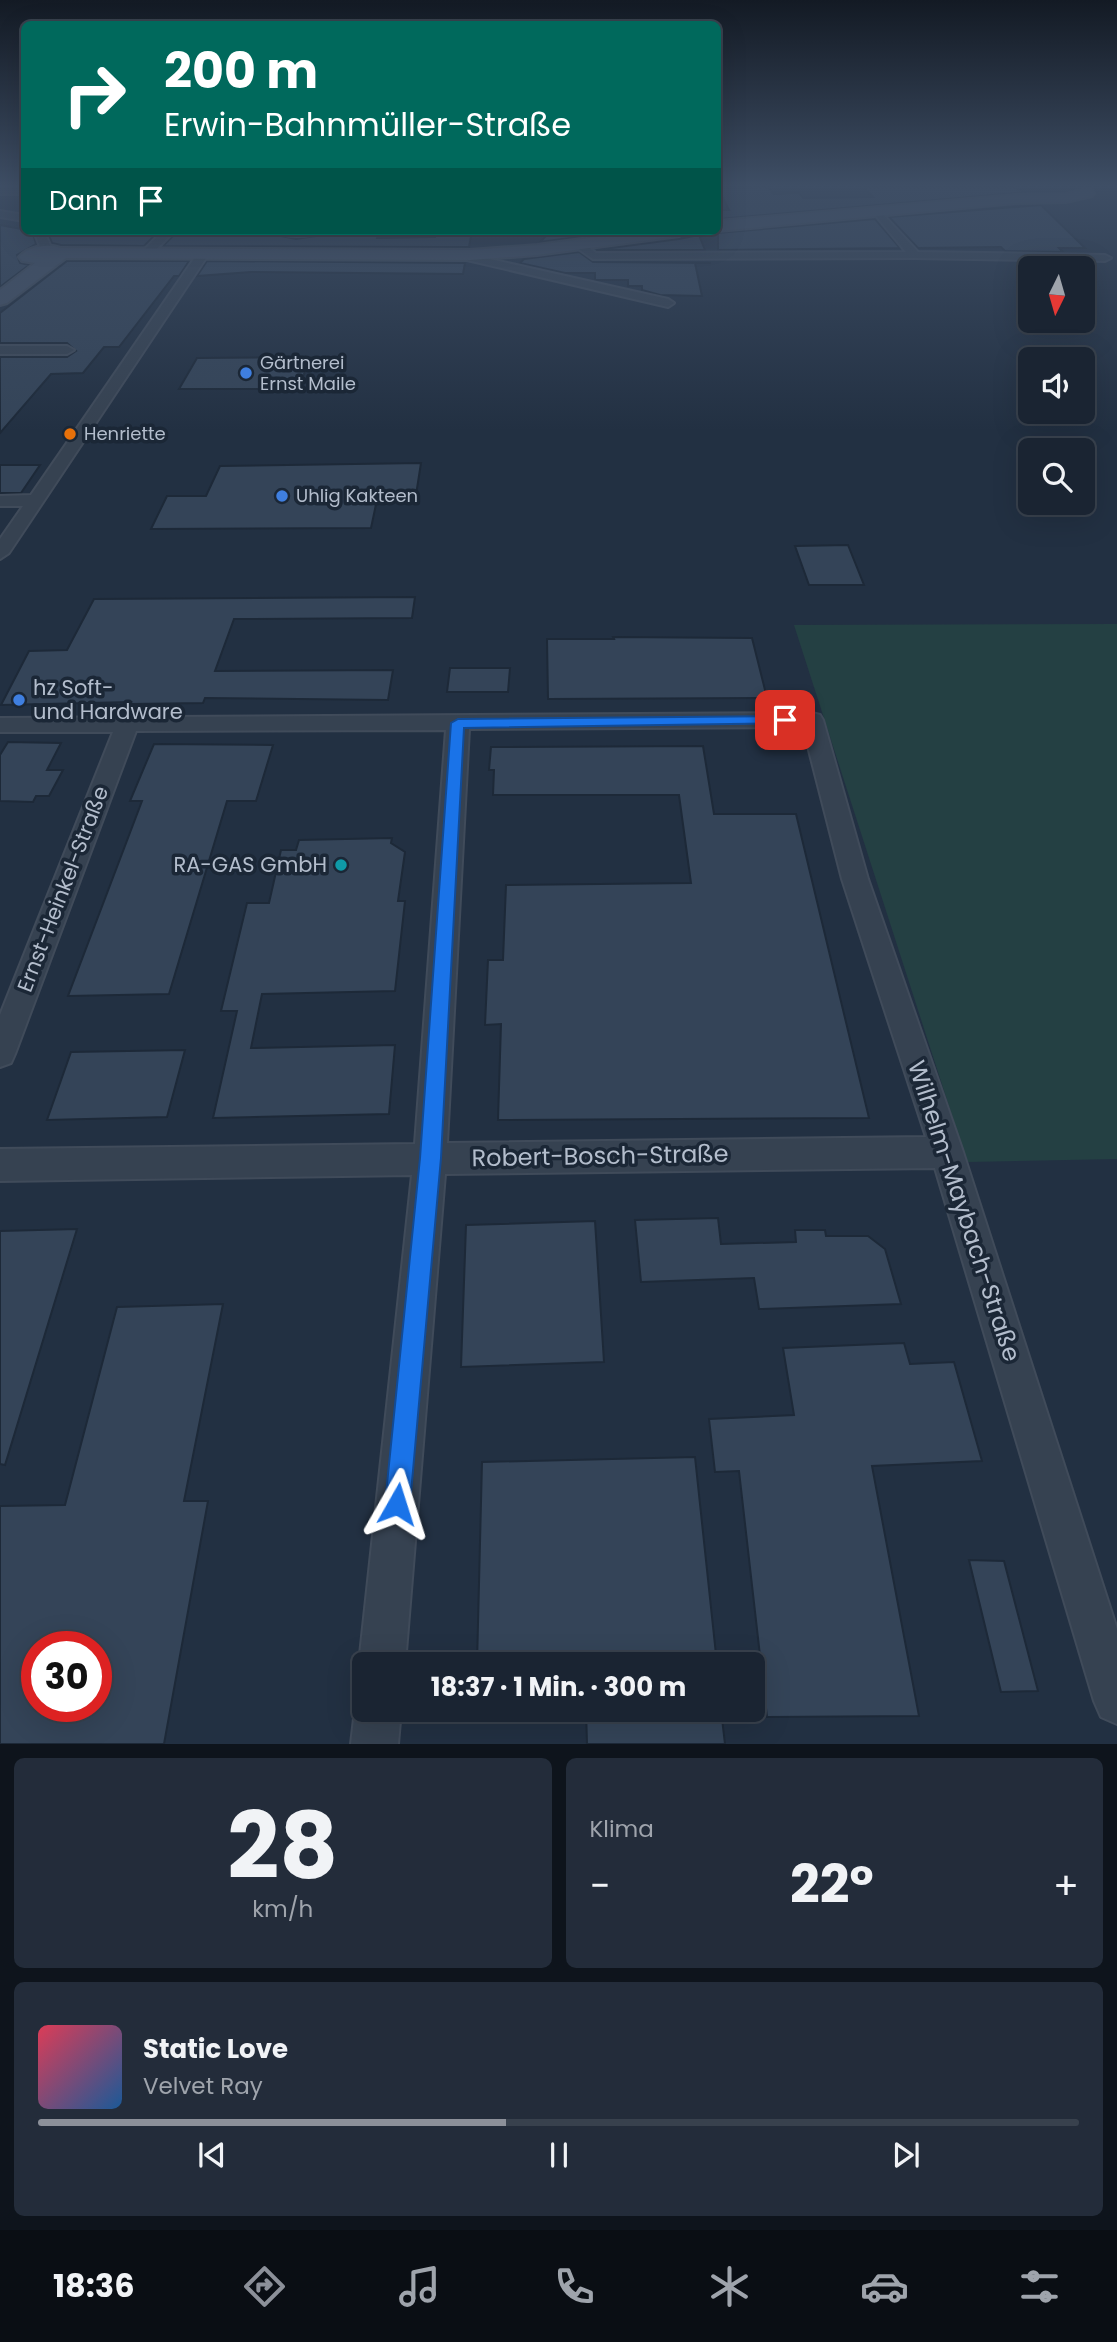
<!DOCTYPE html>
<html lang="de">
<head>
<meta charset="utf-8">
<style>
  :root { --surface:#1a2432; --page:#232c3a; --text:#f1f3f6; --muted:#9fa4ac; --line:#38414d; --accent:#8c9099 }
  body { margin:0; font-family:Poppins,sans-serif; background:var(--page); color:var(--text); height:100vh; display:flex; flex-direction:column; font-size:26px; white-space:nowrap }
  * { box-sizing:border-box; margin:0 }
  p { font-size:23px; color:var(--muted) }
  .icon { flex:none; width:38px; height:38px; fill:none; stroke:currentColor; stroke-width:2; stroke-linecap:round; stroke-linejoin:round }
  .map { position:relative; height:1744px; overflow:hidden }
  .details { display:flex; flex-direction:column; gap:14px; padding:14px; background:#0e141c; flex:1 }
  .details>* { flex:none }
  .top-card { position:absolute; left:21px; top:21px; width:700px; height:214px; border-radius:10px; box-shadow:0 7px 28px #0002,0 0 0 2px var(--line); background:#00695c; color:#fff; overflow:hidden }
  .needle { width:46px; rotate:185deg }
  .buttons { position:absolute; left:1018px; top:256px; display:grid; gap:14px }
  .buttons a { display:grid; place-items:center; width:77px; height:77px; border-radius:10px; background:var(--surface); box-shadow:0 7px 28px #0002,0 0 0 2px var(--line); font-size:35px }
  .speed { position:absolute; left:21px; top:1631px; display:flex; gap:14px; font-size:35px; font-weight:700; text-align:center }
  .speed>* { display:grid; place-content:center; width:91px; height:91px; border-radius:50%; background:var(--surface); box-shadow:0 7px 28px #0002,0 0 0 2px var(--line); line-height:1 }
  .speed .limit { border:10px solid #d22; background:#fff; color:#111 }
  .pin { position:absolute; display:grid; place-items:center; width:60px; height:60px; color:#fff; margin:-30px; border-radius:14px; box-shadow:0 4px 10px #0006 }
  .me { position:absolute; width:77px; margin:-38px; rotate:6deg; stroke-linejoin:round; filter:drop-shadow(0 0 5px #0008) }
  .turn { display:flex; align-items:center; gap:24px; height:147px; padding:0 28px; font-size:32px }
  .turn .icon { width:91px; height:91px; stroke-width:2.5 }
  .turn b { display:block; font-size:49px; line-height:60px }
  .then { display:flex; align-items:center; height:66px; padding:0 28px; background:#0003; gap:14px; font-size:26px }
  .big { font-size:52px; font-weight:700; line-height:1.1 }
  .details .tile { flex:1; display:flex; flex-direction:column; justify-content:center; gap:10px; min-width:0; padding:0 24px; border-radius:10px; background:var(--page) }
  .details .dial { align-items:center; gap:0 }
  .dial b { font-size:91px; line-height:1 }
  .song { display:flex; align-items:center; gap:21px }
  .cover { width:84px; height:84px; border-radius:10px; background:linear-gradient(135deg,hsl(350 70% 55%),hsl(210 70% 35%)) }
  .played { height:7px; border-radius:4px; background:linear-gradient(90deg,var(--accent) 45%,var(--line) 45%) }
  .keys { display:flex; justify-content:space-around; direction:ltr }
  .heat { display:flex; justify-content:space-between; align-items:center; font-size:38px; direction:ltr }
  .details .tiles { flex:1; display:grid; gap:14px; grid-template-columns:1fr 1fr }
  .tile:last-child { grid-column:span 2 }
  .trip { position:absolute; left:352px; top:1652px; width:413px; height:70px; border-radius:10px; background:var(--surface); box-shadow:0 7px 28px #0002,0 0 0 2px var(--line); font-weight:700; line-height:70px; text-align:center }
  .tab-bar { display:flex; height:112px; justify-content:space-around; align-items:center; background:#0a0e14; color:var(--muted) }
  .tab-bar .icon { width:49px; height:49px }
  .tab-bar .on { color:var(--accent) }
  .tab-bar b { font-size:32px; color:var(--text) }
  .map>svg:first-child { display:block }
</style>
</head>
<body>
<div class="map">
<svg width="1117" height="1744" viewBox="0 0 1117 1744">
  <rect width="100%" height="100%" fill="#223042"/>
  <!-- green -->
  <path fill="#244043" d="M1117 624V1159L967 1162 794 625Z"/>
  <!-- building -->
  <path fill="#344458" stroke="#1d2938" stroke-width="2" fill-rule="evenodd" d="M768 187 774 194 799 193 803 198 873 197 863 187H1014L1026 192 718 219V210H729L718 188Z
    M1041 205 1085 248H1059L1063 252 1005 251 1001 247 918 248 889 217Z
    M875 219 900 248 718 250V233Z
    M0 225 32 231 36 244 17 255 20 263 29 265 0 287Z
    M47 231 64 233 88 231 90 236 156 234 144 246 61 245 52 243Z
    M183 231H245L242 235H276L296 239 316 236H356L357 231H379L377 238 435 237V231H472L469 247 163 246 175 234Z
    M551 231H589L591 235 540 242Z
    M699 235 705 250H596L679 239Z
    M579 252 593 262 711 263H695L702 296 660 295 642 290V286H628V280H595V273H565L520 263 524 259Z
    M67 261H189L179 276H174L119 347H104L83 373 51 374 0 433V357H67L76 351 67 343H0V313Z
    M207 261 465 263 463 274 251 272 197 276Z
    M311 357 298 389H179L197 358Z
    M421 463 416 495H378L371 528 151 529 167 496H206L220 466Z
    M0 465H40L21 493H0Z
    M848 545 864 585H809L795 546Z
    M415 597 412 618 234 619 215 671 393 670 388 700 205 698 203 703 130 704 131 702 1 705 29 651 67 650 94 599Z
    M613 637 752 638 767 698 548 699 547 639H614Z
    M450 668H510L508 692H447Z
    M8 742 61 743 47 770H63L49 796H36L33 802 0 801V755Z
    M154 744 273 745 256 801H227L169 994 68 996 142 801H130Z
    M703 746 714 814H796L869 1118 498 1120 501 1024 485 1025 488 960H503L506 885 691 883 679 795H493L494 770H489L491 747Z
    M392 838 391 843 405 852 398 901H405L395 991 262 994 251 1048 395 1045 389 1114 213 1118 237 1011H221L247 903H269L281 850H296L299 840Z
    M185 1050 167 1117 47 1120 71 1052Z
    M718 1218 721 1244 796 1242 795 1230H825L826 1236H868L885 1249 901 1304 759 1309 754 1278 641 1282 635 1220Z
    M595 1221 604 1362 461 1367 466 1225Z
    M77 1229 5 1465 0 1464V1231Z
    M223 1304 184 1501H208L164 1744H0V1506L65 1505 117 1307ZM37 1647H96V1706H37Z
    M904 1343 910 1364 954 1362 982 1461 872 1466 919 1716 767 1717 739 1471 715 1472 709 1419 794 1415 783 1348Z
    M695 1457 717 1664H477L482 1462Z
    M969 1560 1004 1561 1038 1691 1001 1692Z
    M586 1710H721L725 1744H587Z"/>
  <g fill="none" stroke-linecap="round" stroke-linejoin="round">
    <defs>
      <path id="street" d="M0 188H24V194H0Z
        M877 208 918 252 1105 255 1111 258 1105 261 915 258 593 259 573 245 583 243 596 253 906 252 872 211Z
        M0 211 24 215V221L0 217Z
        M34 231H44L52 250 50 252H42Z
        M163 231H174L149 257H141V253Z
        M274 231H317L318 232C308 238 283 237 274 231Z
        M470 252 476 256 668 299 674 303 668 307 467 260 464 255Z
        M198 253 208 255 9 553 0 559V539L23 506H0V496L31 495Z
        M0 346H67L74 350 67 354H0Z
        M812 713 820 715 823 720 868 879 963 1152 1117 1629V1724L1101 1717 1094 1701 935 1168 445 1174 405 1664H364V1675L359 1664 412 1175 0 1181V1149L415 1144 446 730 136 731 15 1054 11 1063 0 1067V1015L113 732H0V718ZM803 727 842 879 926 1137 447 1143 469 729Z
        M364 1693V1710H401L398 1744H351L355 1710Z"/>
      <path id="secondary" d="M1087 189 1092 190 1094 193 1092 196 1066 202 1015 203 718 231V221L1015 195 1066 194Z
        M642 231H687L679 236 537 255 470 260 66 258 7 303 0 305V290L35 263 22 261 19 257C29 246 48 243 61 248L470 250 537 245Z"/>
    </defs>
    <!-- street casing -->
    <use href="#street" stroke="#404b5a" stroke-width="4"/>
    <!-- secondary casing -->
    <use href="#secondary" stroke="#404b5a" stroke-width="4"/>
    <!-- street -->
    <use href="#street" fill="#364251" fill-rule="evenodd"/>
    <!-- secondary -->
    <use href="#secondary" fill="#445165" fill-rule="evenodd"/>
  </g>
  <!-- sky -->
  <linearGradient id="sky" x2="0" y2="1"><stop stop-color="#131a24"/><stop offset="0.43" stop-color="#3e4e65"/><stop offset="1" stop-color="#3e4e65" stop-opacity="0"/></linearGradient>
  <rect width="1117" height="431" fill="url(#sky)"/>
  <!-- route -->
  <path fill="#1a73e8" stroke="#114b97" stroke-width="2" d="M785 716 790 717V723L464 728 441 1158 410 1504 406 1513 397 1517 388 1513 385 1504 420 1158 451 723 458 719Z"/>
  <!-- markers -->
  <g fill="#3f7fe0" stroke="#1b2736" stroke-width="2.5">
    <circle cx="246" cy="373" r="7"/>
    <circle cx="282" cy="496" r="7"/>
    <circle cx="19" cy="700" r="7"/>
  </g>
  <circle fill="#e8710a" stroke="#1b2736" stroke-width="2.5" cx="70" cy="434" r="7"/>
  <circle fill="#0f9aa8" stroke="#1b2736" stroke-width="2.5" cx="341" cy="865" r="7"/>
  <g text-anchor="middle" stroke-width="7" stroke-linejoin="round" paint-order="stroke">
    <!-- far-poi labels -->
    <g font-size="18" fill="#b3bdcc" stroke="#1b2736" text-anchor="start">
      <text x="260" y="369">Gärtnerei<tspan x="260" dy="21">Ernst Maile</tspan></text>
      <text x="84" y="440">Henriette</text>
      <text x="296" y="502">Uhlig Kakteen</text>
    </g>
    <!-- poi labels -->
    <g font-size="21" fill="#b3bdcc" stroke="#1b2736" text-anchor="start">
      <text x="33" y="695">hz Soft-<tspan x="33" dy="24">und Hardware</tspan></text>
      <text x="327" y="872" text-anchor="end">RA-GAS GmbH</text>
    </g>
    <!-- street labels -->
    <g font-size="21" fill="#b3bdcc" stroke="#1b2736">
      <text transform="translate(63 889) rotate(-69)" y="7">Ernst-Heinkel-Straße</text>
    </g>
    <!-- near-street labels -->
    <g font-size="24" fill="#b3bdcc" stroke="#1b2736">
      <text transform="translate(600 1156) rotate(-1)" y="8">Robert-Bosch-Straße</text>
      <text transform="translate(964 1211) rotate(72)" y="8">Wilhelm-Maybach-Straße</text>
    </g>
  </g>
</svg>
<div class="buttons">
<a><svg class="needle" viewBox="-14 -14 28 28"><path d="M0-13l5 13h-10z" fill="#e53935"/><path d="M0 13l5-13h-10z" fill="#9fa4ac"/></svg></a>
<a><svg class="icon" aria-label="sound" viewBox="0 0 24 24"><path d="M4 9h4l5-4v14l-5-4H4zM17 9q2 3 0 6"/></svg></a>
<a><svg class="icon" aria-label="search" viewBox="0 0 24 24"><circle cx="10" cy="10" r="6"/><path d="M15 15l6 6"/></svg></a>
</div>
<div class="speed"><div class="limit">30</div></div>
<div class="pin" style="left:785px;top:720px;background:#d93025"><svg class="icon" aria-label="arrive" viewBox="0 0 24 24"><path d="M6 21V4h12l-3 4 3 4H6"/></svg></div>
<svg class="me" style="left:397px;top:1504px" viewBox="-20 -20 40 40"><path d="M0-17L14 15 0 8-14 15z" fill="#1a73e8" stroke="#fff" stroke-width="4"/></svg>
<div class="trip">18:37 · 1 Min. · 300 m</div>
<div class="top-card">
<div class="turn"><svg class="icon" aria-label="right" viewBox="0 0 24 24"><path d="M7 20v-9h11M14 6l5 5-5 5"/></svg><div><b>200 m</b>Erwin-Bahnmüller-Straße</div></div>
<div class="then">Dann<svg class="icon" aria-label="arrive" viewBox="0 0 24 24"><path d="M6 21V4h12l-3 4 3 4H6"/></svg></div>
</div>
</div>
<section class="details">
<div class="tiles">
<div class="tile dial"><b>28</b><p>km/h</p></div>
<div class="tile"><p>Klima</p>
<div class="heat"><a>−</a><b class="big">22°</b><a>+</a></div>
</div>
<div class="tile">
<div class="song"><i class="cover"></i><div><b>Static Love</b><p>Velvet Ray</p></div></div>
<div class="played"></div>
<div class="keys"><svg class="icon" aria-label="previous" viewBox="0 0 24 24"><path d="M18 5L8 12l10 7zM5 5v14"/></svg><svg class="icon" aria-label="pause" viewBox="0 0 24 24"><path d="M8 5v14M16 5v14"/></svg><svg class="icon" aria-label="next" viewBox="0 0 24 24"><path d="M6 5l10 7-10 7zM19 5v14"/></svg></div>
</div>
</div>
</section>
<nav class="tab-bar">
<b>18:36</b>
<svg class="icon on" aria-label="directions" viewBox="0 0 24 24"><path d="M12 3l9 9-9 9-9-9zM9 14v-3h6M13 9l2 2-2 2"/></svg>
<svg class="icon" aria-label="music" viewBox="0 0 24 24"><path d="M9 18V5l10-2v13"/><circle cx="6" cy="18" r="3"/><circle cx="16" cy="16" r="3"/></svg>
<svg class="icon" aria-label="phone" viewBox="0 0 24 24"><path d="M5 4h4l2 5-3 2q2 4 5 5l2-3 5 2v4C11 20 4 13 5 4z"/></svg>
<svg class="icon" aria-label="climate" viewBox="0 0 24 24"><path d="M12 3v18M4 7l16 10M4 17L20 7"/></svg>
<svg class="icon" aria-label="car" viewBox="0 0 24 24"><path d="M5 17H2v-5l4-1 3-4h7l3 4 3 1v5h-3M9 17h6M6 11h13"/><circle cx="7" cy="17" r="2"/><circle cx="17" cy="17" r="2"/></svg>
<svg class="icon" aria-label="filters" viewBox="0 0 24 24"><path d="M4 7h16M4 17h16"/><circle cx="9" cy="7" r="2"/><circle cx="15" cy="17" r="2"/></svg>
</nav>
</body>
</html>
